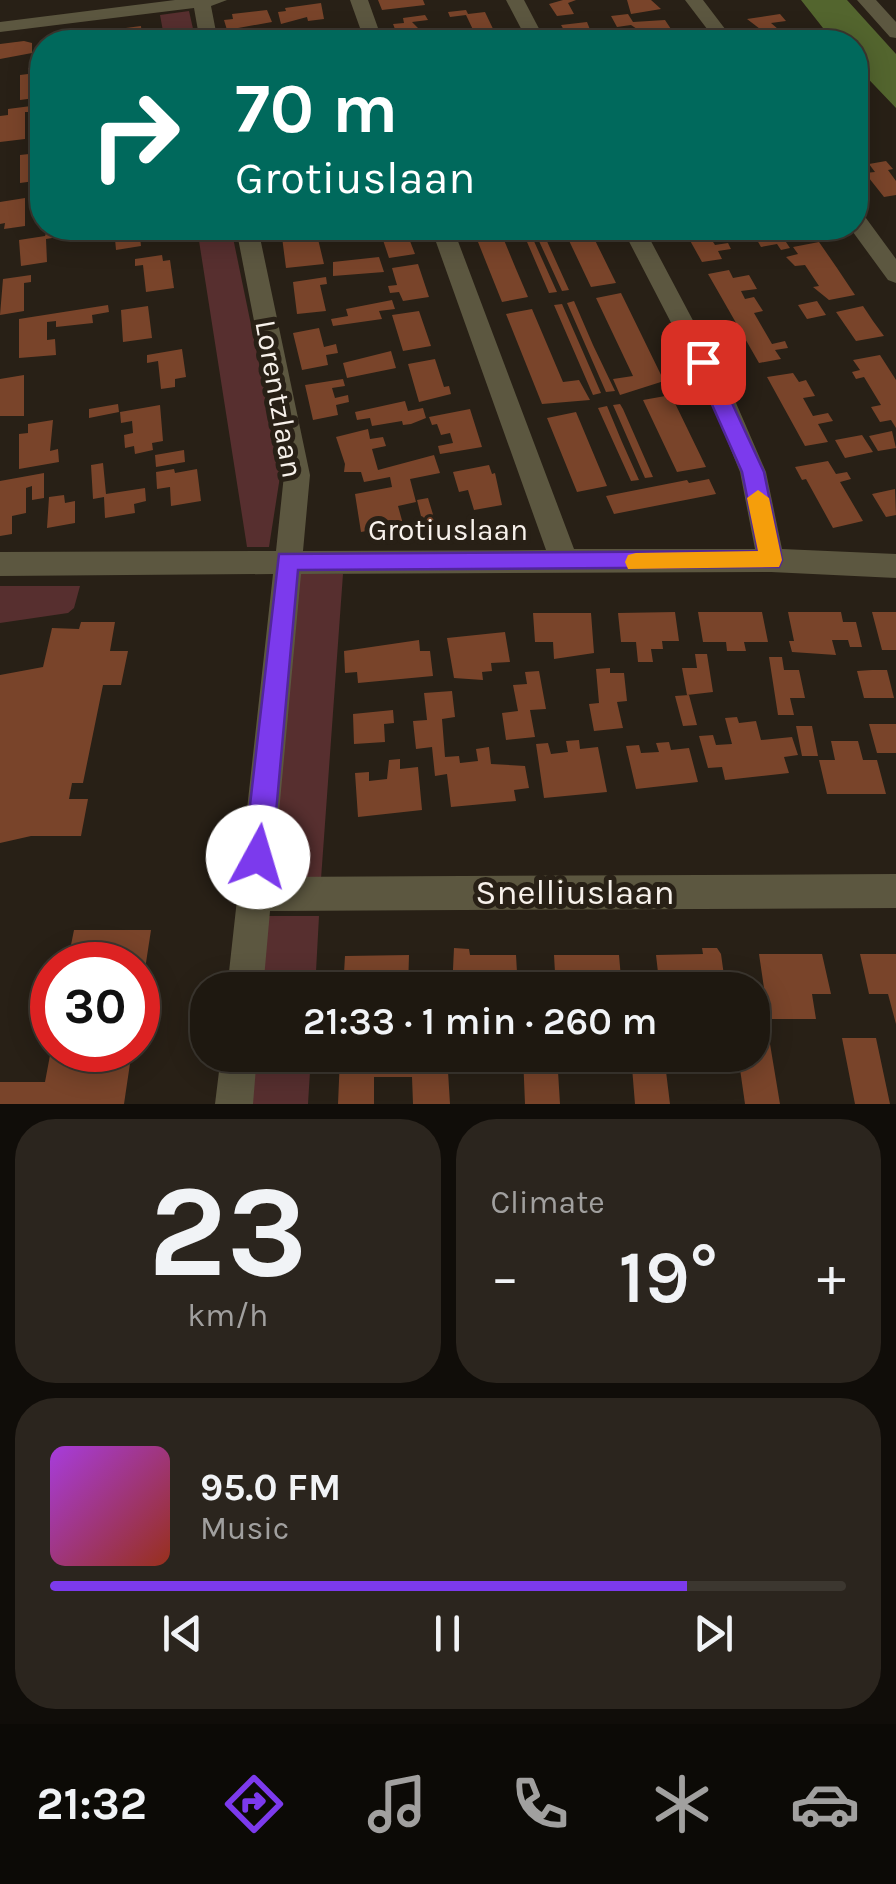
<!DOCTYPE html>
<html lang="en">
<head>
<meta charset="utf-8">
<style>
  :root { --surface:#1e1810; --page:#2b251e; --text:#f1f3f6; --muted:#a1a09f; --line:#3c3730; --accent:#7c3aed }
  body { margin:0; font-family:Karla,sans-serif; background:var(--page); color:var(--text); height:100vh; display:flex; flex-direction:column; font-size:38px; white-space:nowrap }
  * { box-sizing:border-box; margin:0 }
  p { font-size:32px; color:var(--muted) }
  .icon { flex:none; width:55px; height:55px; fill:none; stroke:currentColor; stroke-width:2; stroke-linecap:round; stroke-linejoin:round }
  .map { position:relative; height:1104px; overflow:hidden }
  .drawer { display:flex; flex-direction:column; gap:15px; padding:15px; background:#100d09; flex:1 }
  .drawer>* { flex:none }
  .banner { position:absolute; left:30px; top:30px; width:838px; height:210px; border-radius:40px; box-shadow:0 5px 25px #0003,0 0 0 2px var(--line); background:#00695c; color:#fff; overflow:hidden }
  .speed { position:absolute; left:30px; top:942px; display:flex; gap:20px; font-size:50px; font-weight:700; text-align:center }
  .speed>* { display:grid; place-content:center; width:130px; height:130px; border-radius:50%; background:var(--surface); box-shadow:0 5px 25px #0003,0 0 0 2px var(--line); line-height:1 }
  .speed .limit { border:15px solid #d22; background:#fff; color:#111 }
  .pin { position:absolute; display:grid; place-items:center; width:85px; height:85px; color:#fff; margin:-42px; border-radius:20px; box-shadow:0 5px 15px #0006 }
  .me { position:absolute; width:110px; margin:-55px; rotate:6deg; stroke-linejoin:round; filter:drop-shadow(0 0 8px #0008) }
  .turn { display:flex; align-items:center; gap:35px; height:210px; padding:0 40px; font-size:45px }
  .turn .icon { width:130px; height:130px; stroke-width:2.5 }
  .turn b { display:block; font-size:70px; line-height:85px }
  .big { font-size:75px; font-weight:600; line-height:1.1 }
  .drawer .card { flex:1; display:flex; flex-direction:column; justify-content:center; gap:15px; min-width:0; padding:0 35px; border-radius:40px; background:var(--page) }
  .drawer .dial { align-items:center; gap:0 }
  .dial b { font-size:130px; line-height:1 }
  .song { display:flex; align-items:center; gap:30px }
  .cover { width:120px; height:120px; border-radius:15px; background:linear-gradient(135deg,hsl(280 70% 55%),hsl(10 70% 35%)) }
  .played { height:10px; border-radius:5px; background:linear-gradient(90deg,var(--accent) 80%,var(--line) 80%) }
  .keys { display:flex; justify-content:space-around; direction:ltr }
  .heat { display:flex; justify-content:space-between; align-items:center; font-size:55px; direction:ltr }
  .drawer .tiles { flex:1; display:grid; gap:15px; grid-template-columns:1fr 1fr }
  .card:last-child { grid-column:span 2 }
  .trip { position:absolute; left:190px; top:972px; width:580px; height:100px; border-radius:40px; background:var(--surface); box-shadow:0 5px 25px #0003,0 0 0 2px var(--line); font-weight:600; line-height:100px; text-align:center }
  .dock { display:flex; height:160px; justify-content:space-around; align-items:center; background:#0c0a06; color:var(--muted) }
  .dock .icon { width:70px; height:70px }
  .dock .current { color:var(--accent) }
  .dock b { font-size:45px; color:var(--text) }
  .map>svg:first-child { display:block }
</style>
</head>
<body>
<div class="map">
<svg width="896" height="1104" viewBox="0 0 896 1104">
  <rect width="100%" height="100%" fill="#282016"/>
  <!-- green -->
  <path fill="#572f2f" d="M189 11 196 42H165L160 15Z
    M197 228H231L281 470 269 547H247Z
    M297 574H343L321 879H267Z
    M0 586H80L74 608 68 613 0 623Z
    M264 916H319L315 990H258Z
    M252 1055H311L308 1104H248Z"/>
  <!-- water -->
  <path fill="#53652e" d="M801 0H847L896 54V108L855 65V42H834Z"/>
  <!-- building -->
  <path fill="#79442a" d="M378 0H423L425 5 382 10Z
    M563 0H576L568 3 574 14 557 16 549 4Z
    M627 0H651L661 9 631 14Z
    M321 3 324 19 308 21 307 17 281 24 278 12 286 11 285 8Z
    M267 10 272 22 227 30 224 20 233 19 232 14Z
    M466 10 468 14 485 12 495 33 476 36 466 15 450 17 448 12Z
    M628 14 633 22 665 20 671 29 643 33 631 25 617 27 611 16Z
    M780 14 786 21 771 23 793 42H764L756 33 764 32 747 19Z
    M425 15 428 20 412 22 422 32 417 33 419 39 426 42H400L393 24 404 23 403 18Z
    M587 22 595 42H571L561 25Z
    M141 26 142 38 53 42V37L85 33V39L95 38 103 31Z
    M313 28 314 33 330 31 334 42H314L312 34 293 36 292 31Z
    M24 41 32 43V53L0 59V44Z
    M42 66V97L20 100V75L28 74V68Z
    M31 106V112H25V139L0 142V116L8 115V109Z
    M42 146V180L20 183V155L29 154V148Z
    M886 161 893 169 888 170 896 181V195L884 197 865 173 875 172 869 164Z
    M25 198V226L4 229 5 223 0 224V202Z
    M48 228H64V236L46 239 47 262 21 266 19 240 45 236Z
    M114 228H139L141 246 116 250Z
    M379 228H405L415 254 389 258Z
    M499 228 516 269 528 297 502 302 474 232Z
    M521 228H528L557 292 549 293Z
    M533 228H541L569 290 562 291Z
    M563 228H589L616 283 591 287Z
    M683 228H704L715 245 728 243 731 249 718 251 722 259 702 262Z
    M772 228H809L811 231 782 236 790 248 781 250 777 244 761 247 757 240 778 236Z
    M322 231 324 238 318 239 324 264 286 268 282 237Z
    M819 242 837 268 855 295 829 300 813 287 819 286 805 265 795 266 786 257 798 254 793 247Z
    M162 255 163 261 170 260 174 288 146 292 143 265 135 266V259Z
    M379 257 384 272 333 276V262Z
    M418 264 429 297 403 301 399 292 390 293 388 286 397 285 392 268Z
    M729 270 733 278 749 275 757 289 741 291 745 299 754 297 763 311 754 313 772 344 785 341 788 348 775 350 781 359 759 363 708 274Z
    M31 275V282L24 283V311L0 315 3 279Z
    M326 277 327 284 320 285 326 311 297 314 293 282Z
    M621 293 664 381 620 395 613 379 633 376 596 298Z
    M392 300 395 309 379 311 382 319 333 326 331 319 348 316 346 309Z
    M574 301 593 345 615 391 606 392 567 303Z
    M817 301 826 315 807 319 798 305Z
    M562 304 594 377 601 393 593 395 554 305Z
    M108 305 109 312 92 315 93 323 56 327V321L47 322V340L55 339 56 355 19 358V319Z
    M148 306 152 338 123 342 121 310Z
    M863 306 873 321 884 336 856 341 836 312Z
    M532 309 563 382 579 380 590 400 542 404 506 314Z
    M419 311 431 346 403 351 392 315Z
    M319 328 324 347 336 344 338 353 326 355 328 365 302 370 293 333Z
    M182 349 186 377 175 379V387L161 389 158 361 147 363V355Z
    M391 351 396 368 347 378 343 363Z
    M880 355 896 380V428L891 420 880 422 871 407 881 405 864 377 856 379 852 372 860 370 853 360Z
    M435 359 444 387 449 386 451 394 419 402 408 364Z
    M793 373 799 382 806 380 815 396 803 398 813 416 828 413 833 421 818 424 828 442 805 446 767 377Z
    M24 375V416H0V379Z
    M343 379 345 386 332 388 335 398 348 395 349 402 336 405 338 415 313 420 305 385Z
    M671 395 688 430 706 467 677 472 643 400Z
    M405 401 408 411 423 408 426 418 411 424 403 425 402 421 372 426 370 418 357 420 355 412Z
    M118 404 119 412 89 418V409Z
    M620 404 623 409 653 477 645 478 613 405Z
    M160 405 163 441 152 443 153 450 135 454 134 446 125 448 124 435 133 433 132 421 121 423 120 412Z
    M607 406 622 442 639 480 631 481 598 408Z
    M470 409 482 447 440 454 438 446 453 443 450 433 441 435 437 424 432 425 429 417Z
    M576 412 607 486 577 492 547 418Z
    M53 420 50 451 58 449 59 462 19 469V434L28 433V424Z
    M368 429 370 439 383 437 386 446 372 449 378 470 434 455 440 473 410 479 416 502 398 506 403 524 361 532 355 494 392 487 390 477 364 482 361 472H344L345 464 336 437Z
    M892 431 896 448 878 451 869 436Z
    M862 435 873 452 845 458 835 440Z
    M184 450 185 462 156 467 155 455Z
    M828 461 836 474 847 472 851 479 840 482 863 521 833 528 806 479 802 480 795 467Z
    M103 463 106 494 145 488 146 501 134 504 135 513 105 518 104 497 93 499 91 465Z
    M489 465 492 474 495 473 502 505 474 510 468 490 459 492 453 472Z
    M174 469 175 473 197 469 201 501 171 506 170 487 157 489 156 472Z
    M44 473V498L32 500V486L26 488V513L12 516V534L0 536V481Z
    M709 479 716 494 614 514 606 496 687 480 689 483Z
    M895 489 896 515 886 517 872 494Z
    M64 495 65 503 75 501V523L47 528 49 497Z
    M428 498 435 521 423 524 417 500Z
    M675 612 679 641H662L663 649H651L653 662H638L636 642H621L618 613Z
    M698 612H762L768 642H744L746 651H727L726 642H703Z
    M788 612H841L843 622H856L862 647H850L848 640H832L836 655 792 652 789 641H794Z
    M872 612H896V650H882Z
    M533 613H591L594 653 554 659 553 642H535Z
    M81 622H115L110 651H128L121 685H103L83 783H72L69 799H88L81 836H31L0 843V675L43 667 52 628 79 629Z
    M505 632 510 662 491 663 492 671 482 672 483 680 454 678 447 638Z
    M419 640 420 651H430L433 676 358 683 357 672 345 673 344 651Z
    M695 654H707L713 692 687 695 682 668H697Z
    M769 657H782L784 670H799L805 698H790L794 715H778Z
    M610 668V673H624L627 701 617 702 623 728 594 731 589 704 599 703 596 669Z
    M872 670H887L894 698H864L857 671Z
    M539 671 546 709 530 710 535 737 506 740 502 713 518 711 513 685 527 684 525 672Z
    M452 691 455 717 442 719 445 757 459 756 460 763 478 761 476 749 489 747 491 764 525 766 529 788 514 790 516 801 451 807 447 774 435 776 432 747 416 749 413 721 427 720 424 693Z
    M689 695 697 725 683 726 675 696Z
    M393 710 394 723 384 724 385 742 354 744 353 714Z
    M737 717 739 723 756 721 761 740 792 737 798 755 784 757 789 773 725 780 722 767 708 768 699 736 713 735 716 745 732 744 725 718Z
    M869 724H896V753H877Z
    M796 726H812L818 756H802Z
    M579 740 580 749 598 747 607 792 544 798 536 744 548 743 551 754 568 752 566 741Z
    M831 741H858L863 760H877L886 794H827L819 760H835Z
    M669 742 671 750 689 748 698 782 636 789 626 746 639 745 641 753 659 752 656 743Z
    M400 759V769L418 767 422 810 358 817 355 773 369 772V781L387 779 389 760Z
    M74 930H151L140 1002 138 965H67Z
    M454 948 469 949 470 955H516L518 990H452Z
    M702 948H717L721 954 726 990H660L656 955 703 954Z
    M759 954H822L831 994H812L816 1019H752V987L764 988Z
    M860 954H896V1024L888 994H869Z
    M409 955 408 990H343L345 956Z
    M554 955H619L622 990H556Z
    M752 1038H769L780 1104H745L738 1055H752Z
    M842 1038H876L890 1104H855Z
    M51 1050H132L124 1104H0V1082H45Z
    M447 1055 450 1104H413L412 1077H374V1104H338L340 1057Z
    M523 1055H557L560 1104H525Z
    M631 1055H664L670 1104H635Z"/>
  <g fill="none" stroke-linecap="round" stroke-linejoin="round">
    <!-- street -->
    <path fill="#5c5740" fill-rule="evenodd" d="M175 0H227L211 6 218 42H200L194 8 0 32V22Z
      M350 0H368L383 42H365Z
      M506 0H524L546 42H528Z
      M685 0H703L735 42H717Z
      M857 0H876L896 22V38L890 37Z
      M855 212 863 214 896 259V283L888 280 850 228H855Z
      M236 228H258L310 475 303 551 546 550 431 228H453L574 549H755L740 472 709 396 622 228H644L733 396 766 472 782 549 896 554V578L771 572 301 574 273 877 896 874V908L270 911 263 990H227L273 574 0 576V552L276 551 284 475Z
      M221 1055H257L253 1104H215Z"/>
  </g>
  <!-- route -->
  <path fill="#7c3aed" stroke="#51269a" stroke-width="2.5" d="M703 355 713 362 764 472 782 560 779 567 298 570 272 857 268 866 258 870 248 866 244 857 279 554 758 551 742 472 693 362Z"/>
  <!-- slow -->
  <path fill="#f59e0b" d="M758 490 769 498 782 560 779 567 628 569 625 562 628 555 636 553 758 551 747 498Z"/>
  <g text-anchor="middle" stroke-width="10" stroke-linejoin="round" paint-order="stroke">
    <!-- street labels -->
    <g font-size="30" fill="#f7f1eb" stroke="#282016">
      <text transform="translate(279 399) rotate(80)" y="10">Lorentzlaan</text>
      <text x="448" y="540">Grotiuslaan</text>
    </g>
    <!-- near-street labels -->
    <g font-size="35" fill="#f7f1eb" stroke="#282016">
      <text x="575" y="904">Snelliuslaan</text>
    </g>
  </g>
</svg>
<div class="speed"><div class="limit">30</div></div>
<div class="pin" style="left:703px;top:362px;background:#d93025"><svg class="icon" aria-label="arrive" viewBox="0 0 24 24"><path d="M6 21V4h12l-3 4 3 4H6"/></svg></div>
<svg class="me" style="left:258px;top:857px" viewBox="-20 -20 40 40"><circle r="19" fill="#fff"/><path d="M0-13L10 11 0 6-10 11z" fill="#7c3aed"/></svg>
<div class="trip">21:33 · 1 min · 260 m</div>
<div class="banner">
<div class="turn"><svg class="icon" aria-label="right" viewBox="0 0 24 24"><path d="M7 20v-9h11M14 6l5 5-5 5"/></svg><div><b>70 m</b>Grotiuslaan</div></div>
</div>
</div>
<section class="drawer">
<div class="tiles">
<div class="card dial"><b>23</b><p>km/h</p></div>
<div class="card"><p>Climate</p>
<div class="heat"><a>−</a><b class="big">19°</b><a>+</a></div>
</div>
<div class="card">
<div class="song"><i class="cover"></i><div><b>95.0 FM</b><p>Music</p></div></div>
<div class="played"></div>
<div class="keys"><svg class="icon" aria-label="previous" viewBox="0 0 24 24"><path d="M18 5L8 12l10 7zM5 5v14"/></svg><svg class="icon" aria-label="pause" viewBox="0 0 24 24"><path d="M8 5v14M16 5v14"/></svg><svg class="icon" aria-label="next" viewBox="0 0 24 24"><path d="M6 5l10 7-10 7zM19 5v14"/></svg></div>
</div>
</div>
</section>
<nav class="dock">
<b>21:32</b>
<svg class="icon current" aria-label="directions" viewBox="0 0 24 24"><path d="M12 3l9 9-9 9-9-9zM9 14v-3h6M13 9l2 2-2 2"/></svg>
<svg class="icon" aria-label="music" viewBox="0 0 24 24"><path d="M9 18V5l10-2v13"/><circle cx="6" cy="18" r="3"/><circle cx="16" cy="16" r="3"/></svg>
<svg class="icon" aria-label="phone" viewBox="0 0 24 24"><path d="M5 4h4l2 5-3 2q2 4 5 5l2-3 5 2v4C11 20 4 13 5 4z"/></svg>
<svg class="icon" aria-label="climate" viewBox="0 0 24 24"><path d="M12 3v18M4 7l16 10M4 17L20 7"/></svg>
<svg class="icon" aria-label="car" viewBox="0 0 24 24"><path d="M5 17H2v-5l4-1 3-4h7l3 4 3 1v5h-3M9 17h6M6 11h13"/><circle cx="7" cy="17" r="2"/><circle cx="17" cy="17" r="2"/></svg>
</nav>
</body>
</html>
